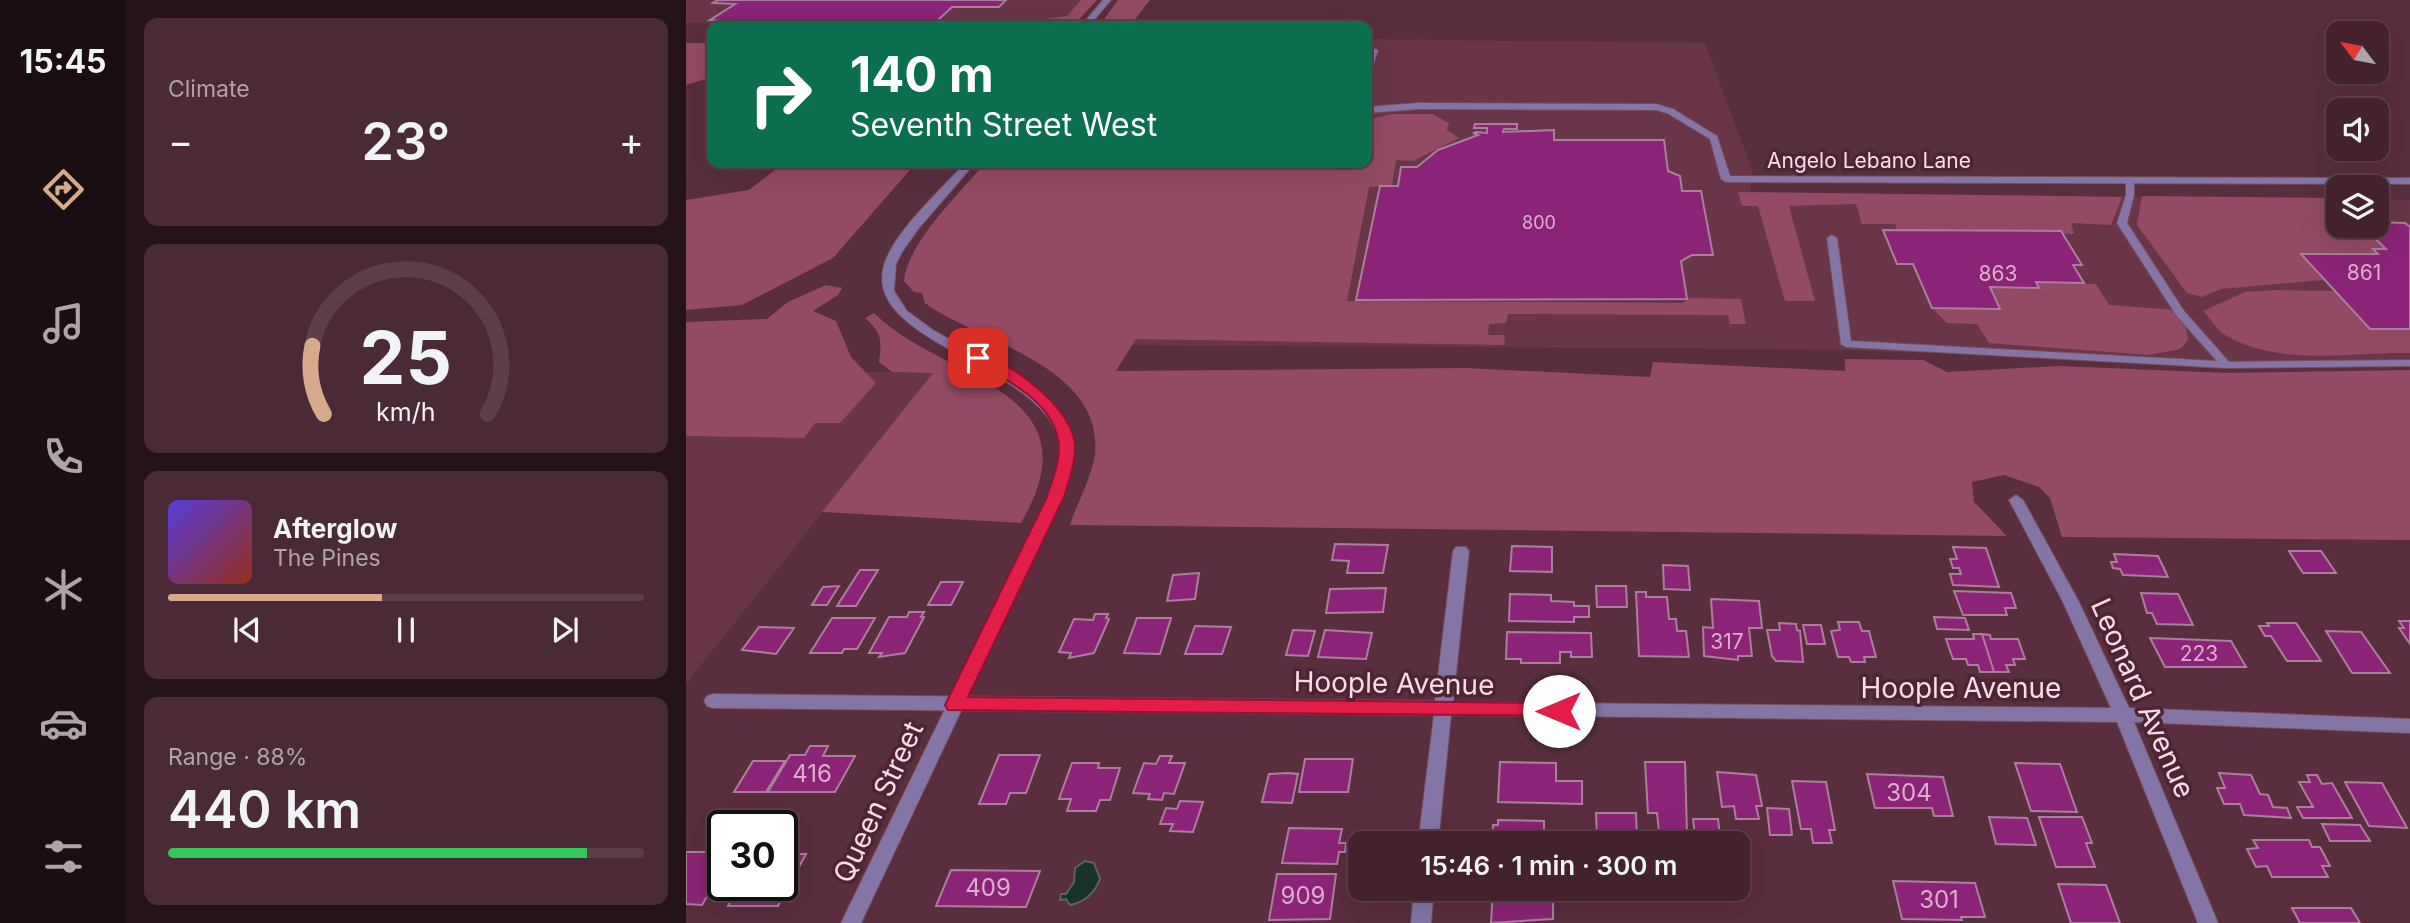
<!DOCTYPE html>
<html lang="en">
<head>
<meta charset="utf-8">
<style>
  :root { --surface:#43222e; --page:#4a2a36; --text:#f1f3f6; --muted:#afa4aa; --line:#5b3f4a; --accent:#d6ab8b }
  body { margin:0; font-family:Inter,sans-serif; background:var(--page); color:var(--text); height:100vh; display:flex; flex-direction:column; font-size:26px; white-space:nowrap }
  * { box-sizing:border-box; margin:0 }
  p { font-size:23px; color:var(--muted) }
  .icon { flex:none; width:38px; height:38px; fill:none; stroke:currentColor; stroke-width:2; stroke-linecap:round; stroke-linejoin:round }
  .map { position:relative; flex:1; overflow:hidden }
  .sheet { display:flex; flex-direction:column; gap:18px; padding:18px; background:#251319; width:560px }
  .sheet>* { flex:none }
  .guide { position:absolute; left:21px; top:21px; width:665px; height:147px; border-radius:14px; box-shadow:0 7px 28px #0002,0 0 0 2px var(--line); background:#0b6e4f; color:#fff; overflow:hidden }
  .needle { width:46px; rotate:302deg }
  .buttons { position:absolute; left:1640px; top:21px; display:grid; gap:14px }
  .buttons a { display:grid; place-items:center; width:63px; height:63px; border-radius:14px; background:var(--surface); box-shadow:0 7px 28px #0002,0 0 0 2px var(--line); font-size:35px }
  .speed { position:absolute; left:21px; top:810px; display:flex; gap:14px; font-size:35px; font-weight:700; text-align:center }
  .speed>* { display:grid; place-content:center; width:91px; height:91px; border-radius:50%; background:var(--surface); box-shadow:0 7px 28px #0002,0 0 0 2px var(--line); line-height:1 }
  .speed .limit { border:4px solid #111; border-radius:10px; background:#fff; color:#111 }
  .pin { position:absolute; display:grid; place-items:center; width:60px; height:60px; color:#fff; margin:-30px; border-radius:14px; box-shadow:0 4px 10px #0006 }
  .me { position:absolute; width:77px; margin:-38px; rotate:270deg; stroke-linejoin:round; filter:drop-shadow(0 0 5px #0008) }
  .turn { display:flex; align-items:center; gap:24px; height:147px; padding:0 28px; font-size:32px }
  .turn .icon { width:91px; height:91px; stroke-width:2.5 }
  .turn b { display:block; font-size:49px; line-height:60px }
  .big { font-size:52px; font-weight:600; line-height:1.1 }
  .sheet .card { flex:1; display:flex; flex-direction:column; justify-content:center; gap:10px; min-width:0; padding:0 24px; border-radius:14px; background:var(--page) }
  .sheet .dial { align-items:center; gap:0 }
  .dial svg { height:182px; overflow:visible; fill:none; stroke:var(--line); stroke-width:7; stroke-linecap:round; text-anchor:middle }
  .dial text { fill:var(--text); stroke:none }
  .song { display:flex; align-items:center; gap:21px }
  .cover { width:84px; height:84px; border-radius:10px; background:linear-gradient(135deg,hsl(250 70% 55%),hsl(10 70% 35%)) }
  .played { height:7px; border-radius:4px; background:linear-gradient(90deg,var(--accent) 45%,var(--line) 45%) }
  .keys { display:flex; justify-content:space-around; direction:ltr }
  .heat { display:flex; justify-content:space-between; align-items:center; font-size:38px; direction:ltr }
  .charge { height:10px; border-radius:5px; background:linear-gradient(90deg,#34c759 88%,var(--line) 0) }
  .trip { position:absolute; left:662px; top:831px; width:402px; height:70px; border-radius:14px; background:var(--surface); box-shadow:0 7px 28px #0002,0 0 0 2px var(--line); font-weight:600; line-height:70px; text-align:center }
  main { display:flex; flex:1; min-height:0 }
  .dock { display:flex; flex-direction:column; width:126px; justify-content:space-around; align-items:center; background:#1b0e12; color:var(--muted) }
  .dock .icon { width:49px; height:49px }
  .dock .on { color:var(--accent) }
  .dock b { font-size:32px; color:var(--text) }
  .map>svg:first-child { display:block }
</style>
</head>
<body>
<main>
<nav class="dock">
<b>15:45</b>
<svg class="icon on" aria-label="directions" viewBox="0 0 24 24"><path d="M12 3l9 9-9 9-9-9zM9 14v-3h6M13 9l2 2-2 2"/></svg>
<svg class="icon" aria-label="music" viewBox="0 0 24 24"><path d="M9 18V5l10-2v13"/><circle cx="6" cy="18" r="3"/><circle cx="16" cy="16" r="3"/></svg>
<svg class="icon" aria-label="phone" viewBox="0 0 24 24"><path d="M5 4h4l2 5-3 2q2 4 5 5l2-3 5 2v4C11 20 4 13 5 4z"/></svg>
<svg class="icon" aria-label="climate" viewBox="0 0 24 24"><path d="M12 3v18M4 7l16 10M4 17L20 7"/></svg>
<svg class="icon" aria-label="car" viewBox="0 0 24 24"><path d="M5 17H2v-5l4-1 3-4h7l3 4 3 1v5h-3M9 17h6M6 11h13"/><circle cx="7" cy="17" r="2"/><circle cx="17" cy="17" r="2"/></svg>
<svg class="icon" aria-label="filters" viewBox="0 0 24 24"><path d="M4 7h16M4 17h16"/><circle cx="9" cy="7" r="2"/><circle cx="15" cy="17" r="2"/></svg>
</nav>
<section class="sheet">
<div class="card"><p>Climate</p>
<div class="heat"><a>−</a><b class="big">23°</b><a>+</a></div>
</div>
<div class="card dial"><svg viewBox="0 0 100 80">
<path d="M14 69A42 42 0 1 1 86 69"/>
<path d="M14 69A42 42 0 0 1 9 39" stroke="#d6ab8b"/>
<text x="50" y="56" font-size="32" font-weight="700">25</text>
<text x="50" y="72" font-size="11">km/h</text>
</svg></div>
<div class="card">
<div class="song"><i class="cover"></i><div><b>Afterglow</b><p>The Pines</p></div></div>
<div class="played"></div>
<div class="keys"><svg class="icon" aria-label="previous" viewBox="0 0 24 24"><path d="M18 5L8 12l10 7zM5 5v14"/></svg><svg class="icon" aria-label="pause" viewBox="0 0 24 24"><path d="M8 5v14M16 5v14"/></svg><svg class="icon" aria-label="next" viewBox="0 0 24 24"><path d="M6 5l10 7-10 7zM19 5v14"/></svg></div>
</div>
<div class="card"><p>Range · 88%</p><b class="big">440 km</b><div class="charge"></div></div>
</section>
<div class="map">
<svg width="1724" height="923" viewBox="0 0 1724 923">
  <rect width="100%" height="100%" fill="#592e3e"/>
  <!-- built -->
  <path fill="#683648" d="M0 0H402L381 24 0 23Z
    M681 39 1019 43 1067 173 1064 192 1652 199V226H1690L1691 199 1724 200V367L1114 349 392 345 681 163Z
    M0 372H248L0 684Z"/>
  <!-- green -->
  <path fill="#934b65" d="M395 0H411L387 26H339L345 21 381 16Z
    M432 0H464L444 26H413Z
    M0 43H26V77L0 85Z
    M706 114H746L763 123 761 130 773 138 727 161 710 160 706 185 683 187 661 301 997 303 1003 298 1055 299 1060 324H1044L1042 315 822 314 820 323 803 324 802 335H819L818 345 450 339 430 371 779 368 964 377 967 362 1159 371V359L1237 360 1261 372 1373 366 1541 373 1724 370V540L1376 537 1364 498 1353 487 1318 475 1286 482 1288 502 1321 536 384 525C391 503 406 477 409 454 417 365 294 343 239 303L236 293 228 292 218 281C221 243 275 192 299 163H681V120Z
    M98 163H230L147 258 56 305 0 310V200L63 190Z
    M1052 192 1436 197 1425 225 1385 223 1388 234 1211 230 1209 224H1176L1170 204 1103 206 1129 301H1099L1072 206H1056Z
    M1456 196 1652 198V226H1676L1700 249H1687L1692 254H1616L1637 280 1535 289 1516 297 1501 293 1451 225Z
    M1350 282 1410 284 1423 305 1490 310 1499 323 1502 340 1494 349 1463 355 1303 343 1291 324 1261 323 1246 308 1314 309 1304 287 1352 288Z
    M140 285 156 288 152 295 127 311 150 321 165 357 190 383 154 423H129L118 438 0 436V322L81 319 102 302Z
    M1588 290 1650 291 1684 329H1724V353C1665 352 1593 367 1539 335 1531 330 1524 318 1517 311L1559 292Z
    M188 313C256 381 414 388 335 523L136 512 247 373 206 372 193 362C196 340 196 333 179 318Z"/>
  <!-- water -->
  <path fill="#19322c" stroke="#5c6564" stroke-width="2" d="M399 861 408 863 414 879C409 892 399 902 384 905L380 899 374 900 375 894H380L388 882 389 868Z"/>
  <!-- building -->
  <path fill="#8b2476" stroke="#aa7f9d" stroke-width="2" d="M32 0H320L313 7H266L251 21 24 20 49 4 27 3Z
    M789 124H831V129H818L817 132 868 130V140H978L982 171 994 176 996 191H1015L1027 255H1006L995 261 1001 299 670 300 694 186H712L715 167H731L752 150 792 135 788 133 790 132 801 133V128H788Z
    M1690 222 1719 223 1724 227V329H1684L1615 254H1692L1687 249H1700L1676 226H1690Z
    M1197 230 1375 231 1396 265H1387L1398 283 1350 282 1353 288 1304 287 1314 309 1246 308 1227 264H1211Z
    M649 544 702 545 697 573H661L663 561 646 560Z
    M826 546 866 547V572L824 571Z
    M1267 547 1300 548 1313 587 1267 585 1264 574H1275L1273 568H1267L1264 559H1271Z
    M1603 551H1635L1650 573H1617Z
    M1428 554 1472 556 1482 577 1437 575 1434 569 1427 568 1425 562H1431Z
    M977 565 1002 566 1004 590 978 589Z
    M174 570H192L170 606H151Z
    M513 573 509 599 481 601 487 575Z
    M255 582H277L265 605H242Z
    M153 586 141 605H126L137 587Z
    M910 586H940L941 607H911Z
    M700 588 697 612 640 613 644 589Z
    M1268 591 1325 593 1330 608H1319L1321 615H1277Z
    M950 592H960V597H981L983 619H990L991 631H1000L1003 657 953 656Z
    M1455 593 1492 594 1507 625 1471 624 1466 613H1461Z
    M824 594 865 595V601L888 602V606H903V617H888V622L823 621Z
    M1025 599 1073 601 1076 628H1063L1066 656H1052V660L1018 656 1017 627 1027 628Z
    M223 612H238L235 617H238L219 653 193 657 196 653H183L203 617H221Z
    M409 614H422L420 618 423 619 408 653 383 658 385 653 373 652 388 619 407 620Z
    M1248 617 1279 618 1283 630 1251 629Z
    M146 618H189L171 649H158L156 653H124Z
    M451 618H485L474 654 438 653Z
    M1713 621H1724V644L1713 628H1718Z
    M1152 622H1173L1176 631H1183L1190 657H1178L1179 662H1165L1163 657H1152L1145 631 1154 630Z
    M1093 623 1110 624 1111 630 1114 631 1117 662 1090 661 1086 656 1081 630H1094Z
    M1581 623H1610L1635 661H1601L1585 636H1579L1573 626H1583Z
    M1117 625H1135L1139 644H1121Z
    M509 626 545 627 536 654H499Z
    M73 627 108 628 90 654 56 650Z
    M607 630 629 631 622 656 600 655Z
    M639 630 686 633 680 659 632 657Z
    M1640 631 1675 632 1704 673H1666Z
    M821 632 905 633 906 657H885V652H874V663H835V659H820Z
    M1287 634H1296L1308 672H1294L1292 665H1282L1280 659H1267L1260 639H1288Z
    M1296 634 1304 635 1305 639H1332L1339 659H1327L1329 665H1320L1323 672H1308Z
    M1464 638 1545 641 1560 667H1479Z
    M124 746H142L137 756H169L149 792H82L104 755H119Z
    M313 755H354L340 793H324L320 804H293Z
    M474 756H486L483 763H499L488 794 478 793 476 800 462 799 464 794 447 793 458 763 470 764Z
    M619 759H667L662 792H613Z
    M67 761H99L80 792H48Z
    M814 762 870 763V781H896V804L812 802Z
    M959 762H999L1001 833 973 832 971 813H962Z
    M386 763H413L412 768H434L424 800H414L410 811H381L385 799H373Z
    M1329 763 1374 764 1391 812 1345 811Z
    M1031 772 1070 775 1076 806H1070L1073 819H1050L1048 806 1036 807Z
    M602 773 612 774 606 803 576 802 583 774Z
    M1533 773 1565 775 1574 794 1582 795 1587 807 1601 808 1605 818 1558 815 1554 804H1538L1531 788H1539Z
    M1181 774 1257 777 1267 816H1248L1246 808H1189Z
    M1621 775H1631L1636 784 1646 783 1666 818H1617L1611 807H1627L1613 782H1624Z
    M1106 781 1140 782 1149 830H1143L1146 843H1127L1125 829H1115Z
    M1659 782 1696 783 1721 828 1683 826Z
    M494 801 517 802 507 832 484 831 487 824H474L480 808 491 809Z
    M1081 808 1103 809 1106 835H1084Z
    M910 813H950L951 838H911Z
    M1303 817 1341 818 1350 845 1310 844Z
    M1353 817H1396L1406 843H1400L1409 867H1370Z
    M1007 819H1032L1035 844H1010Z
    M812 820 858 821V839H888L889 844H806L807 825H812Z
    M1636 824 1674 825 1684 841H1644Z
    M603 828 656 829 653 843H660L659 852H653L651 864 596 863Z
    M1567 840H1623L1626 847H1634L1644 866H1636L1642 877H1586L1581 866 1570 867 1561 849 1572 848Z
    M0 852H37V869L16 905 0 904Z
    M96 854H120L92 906H42L53 886H96Z
    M265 870 354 871 340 907 250 906Z
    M591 874H650L644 919 583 920Z
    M1207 881 1289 883 1299 917H1275L1276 920 1216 919Z
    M1372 884 1420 885 1434 923H1385Z
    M807 889H867V919L805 923Z
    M1606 908H1665L1674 923H1614Z"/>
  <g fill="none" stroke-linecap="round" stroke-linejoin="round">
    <defs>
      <path id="service" d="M685 48 692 50 685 72 681 74V61Z
        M1444 178 1448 181V195L1441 223 1498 311 1543 362 1724 360V366L1540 368 1160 347 1155 344 1141 238 1146 235 1151 238 1165 341 1531 361 1490 315 1431 223 1440 195V181Z"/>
      <path id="minor" d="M732 103 970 104 987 109 1031 136 1044 176 1724 178V184L1040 182 1035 179 1024 139 981 113 970 110 732 109 681 113V107Z
        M1330 495 1337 500 1393 602 1443 708 1724 719V733L1448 722 1532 923H1512L1431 722 765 715 752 844H732L748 715 27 708 21 706 18 701 21 696 27 694 749 701 767 551 770 547H780L783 551 767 702 1425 708 1377 602 1323 500Z
        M728 889H748L745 923H725Z"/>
      <path id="tertiary" d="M417 0H425L403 26H395Z
        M279 163H289L233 228 216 252 210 264 208 291 221 311 247 330 348 387 372 410 387 440 388 447 385 469 376 497 175 923H155L362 497C368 480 378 458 373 440 354 363 171 342 199 262 211 229 255 190 279 163Z"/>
    </defs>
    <!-- service casing -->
    <use href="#service" stroke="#764d5c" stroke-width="2"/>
    <!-- minor casing -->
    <use href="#minor" stroke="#764d5c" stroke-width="2"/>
    <!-- tertiary casing -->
    <use href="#tertiary" stroke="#764d5c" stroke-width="2"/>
    <!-- service -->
    <use href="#service" fill="#8475a6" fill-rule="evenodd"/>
    <!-- minor -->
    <use href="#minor" fill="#8475a6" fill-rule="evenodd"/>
    <!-- tertiary -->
    <use href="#tertiary" fill="#8475a6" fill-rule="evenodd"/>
  </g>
  <!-- route -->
  <path fill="#e11d48" stroke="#92132f" stroke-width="2" d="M292 354C326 363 378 402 388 438 392 457 383 480 378 497L282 697 873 703 880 705 883 711 880 716 262 710 259 705 361 497C366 480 376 458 372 439 365 400 318 378 286 361V355Z"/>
  <g text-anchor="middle" stroke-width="7" stroke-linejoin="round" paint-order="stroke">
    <!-- far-number labels -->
    <g font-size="18" fill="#deaec9">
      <text x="853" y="229">800</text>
    </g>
    <!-- far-street labels -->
    <g font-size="21" fill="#f9dce5" stroke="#4e2434">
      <text x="1183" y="168">Angelo Lebano Lane</text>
    </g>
    <!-- number labels -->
    <g font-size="21" fill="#deaec9">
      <text x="1678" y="280">861</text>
      <text x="1312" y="281">863</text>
      <text x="1041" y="649">317</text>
      <text x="1513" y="661">223</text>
    </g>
    <!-- near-number labels -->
    <g font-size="24" fill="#deaec9">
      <text x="126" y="782">416</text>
      <text x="1223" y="801">304</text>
      <text x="302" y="896">409</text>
      <text x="617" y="904">909</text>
      <text x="1253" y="908">301</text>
    </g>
    <!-- near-street labels -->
    <g font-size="28" fill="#f9dce5" stroke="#4e2434">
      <text transform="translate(708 683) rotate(1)" y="10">Hoople Avenue</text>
      <text x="1275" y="698">Hoople Avenue</text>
      <text transform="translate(1457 698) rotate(66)" y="10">Leonard Avenue</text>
      <text transform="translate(192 802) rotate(-65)" y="10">Queen Street</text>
    </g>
  </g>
</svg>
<div class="buttons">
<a><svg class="needle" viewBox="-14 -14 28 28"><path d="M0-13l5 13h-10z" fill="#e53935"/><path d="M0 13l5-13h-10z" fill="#afa4aa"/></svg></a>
<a><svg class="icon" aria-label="sound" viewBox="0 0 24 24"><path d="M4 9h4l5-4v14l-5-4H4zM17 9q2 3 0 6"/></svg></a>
<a><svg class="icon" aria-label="layers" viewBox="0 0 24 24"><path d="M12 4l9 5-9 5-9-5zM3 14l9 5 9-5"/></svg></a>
</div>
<div class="speed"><div class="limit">30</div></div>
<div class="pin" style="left:292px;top:358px;background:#d93025"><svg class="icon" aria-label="arrive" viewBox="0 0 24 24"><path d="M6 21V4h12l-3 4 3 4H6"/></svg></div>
<svg class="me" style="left:873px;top:711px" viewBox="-20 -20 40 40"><circle r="19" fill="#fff"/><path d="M0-13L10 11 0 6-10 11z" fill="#e11d48"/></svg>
<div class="trip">15:46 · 1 min · 300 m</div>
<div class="guide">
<div class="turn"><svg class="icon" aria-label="right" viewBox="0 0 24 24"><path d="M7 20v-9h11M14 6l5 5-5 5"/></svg><div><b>140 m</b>Seventh Street West</div></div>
</div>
</div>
</main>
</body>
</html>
